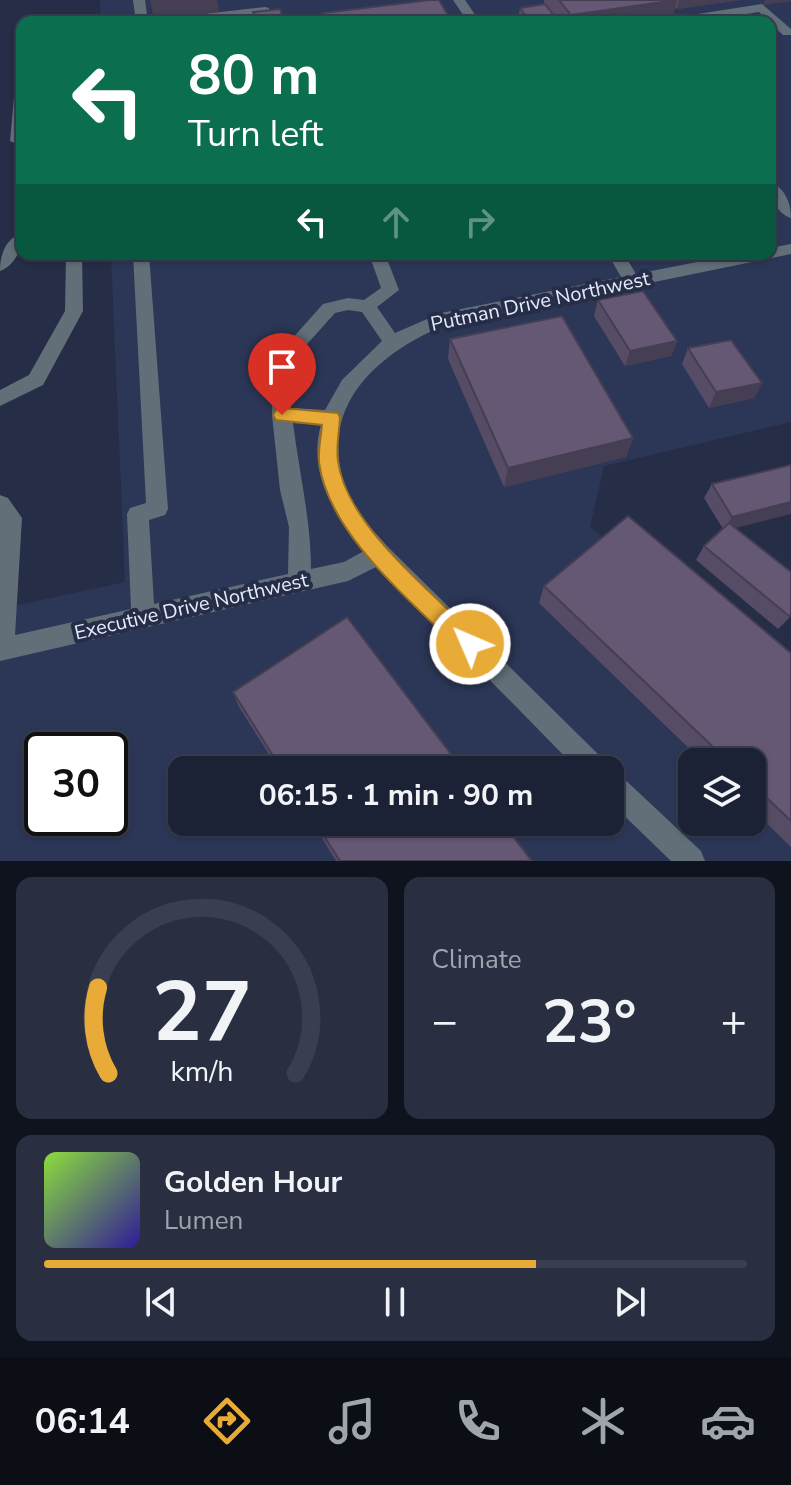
<!DOCTYPE html>
<html lang="en">
<head>
<meta charset="utf-8">
<style>
  :root { --surface:#1c2235; --page:#292f41; --text:#f1f3f6; --muted:#a0a4ad; --line:#3a3f50; --accent:#e8ab37 }
  body { margin:0; font-family:"Nunito Sans",sans-serif; background:var(--page); color:var(--text); height:100vh; display:flex; flex-direction:column; font-size:30px; white-space:nowrap }
  * { box-sizing:border-box; margin:0 }
  p { font-size:26px; color:var(--muted) }
  .icon { flex:none; width:44px; height:44px; fill:none; stroke:currentColor; stroke-width:2; stroke-linecap:round; stroke-linejoin:round }
  .map { position:relative; height:861px; overflow:hidden }
  .drawer { display:flex; flex-direction:column; gap:16px; padding:16px; background:#0f131d; flex:1 }
  .drawer>* { flex:none }
  .hud { position:absolute; left:16px; top:16px; width:760px; height:244px; border-radius:16px; box-shadow:0 2px 6px #0004,0 0 0 2px var(--line); background:#0b6e4f; color:#fff; overflow:hidden }
  .controls { position:absolute; left:678px; top:748px; display:grid; gap:16px }
  .controls a { display:grid; place-items:center; width:88px; height:88px; border-radius:16px; background:var(--surface); box-shadow:0 2px 6px #0004,0 0 0 2px var(--line); font-size:40px }
  .speed { position:absolute; left:24px; top:732px; display:flex; gap:16px; font-size:40px; font-weight:700; text-align:center }
  .speed>* { display:grid; place-content:center; width:104px; height:104px; border-radius:50%; background:var(--surface); box-shadow:0 2px 6px #0004,0 0 0 2px var(--line); line-height:1 }
  .speed .limit { border:4px solid #111; border-radius:12px; background:#fff; color:#111 }
  .pin { position:absolute; display:grid; place-items:center; width:68px; height:68px; color:#fff; margin:-82px -34px; border-radius:50% 50% 50% 0; rotate:-45deg; box-shadow:0 0 8px #0007 }
  .pin .icon { rotate:45deg }
  .me { position:absolute; width:88px; margin:-44px; rotate:315deg; stroke-linejoin:round; filter:drop-shadow(0 0 6px #0008) }
  .turn { display:flex; align-items:center; gap:28px; height:168px; padding:0 40px; font-size:36px }
  .turn .icon { width:104px; height:104px; stroke-width:2.5 }
  .turn b { display:block; font-size:56px; line-height:68px }
  .lanes { display:flex; align-items:center; height:76px; padding:0 40px; background:#0003; justify-content:center; gap:40px; direction:ltr }
  .lanes .off { opacity:.35 }
  .big { font-size:60px; font-weight:700; line-height:1.1 }
  .drawer .tile { flex:1; display:flex; flex-direction:column; justify-content:center; gap:12px; min-width:0; padding:0 28px; border-radius:16px; background:var(--page) }
  .drawer .dial { align-items:center; gap:0 }
  .dial svg { height:208px; overflow:visible; fill:none; stroke:var(--line); stroke-width:7; stroke-linecap:round; text-anchor:middle }
  .dial text { fill:var(--text); stroke:none }
  .song { display:flex; align-items:center; gap:24px }
  .cover { width:96px; height:96px; border-radius:12px; background:linear-gradient(135deg,hsl(90 70% 55%),hsl(250 70% 35%)) }
  .played { height:8px; border-radius:4px; background:linear-gradient(90deg,var(--accent) 70%,var(--line) 70%) }
  .keys { display:flex; justify-content:space-around; direction:ltr }
  .heat { display:flex; justify-content:space-between; align-items:center; font-size:44px; direction:ltr }
  .drawer .tiles { flex:1; display:grid; gap:16px; grid-template-columns:1fr 1fr }
  .tile:last-child { grid-column:span 2 }
  .trip { position:absolute; left:168px; top:756px; width:456px; height:80px; border-radius:16px; background:var(--surface); box-shadow:0 2px 6px #0004,0 0 0 2px var(--line); font-weight:700; line-height:80px; text-align:center }
  .tab-bar { display:flex; height:128px; justify-content:space-around; align-items:center; background:#0b0e15; color:var(--muted) }
  .tab-bar .icon { width:56px; height:56px }
  .tab-bar .on { color:var(--accent) }
  .tab-bar b { font-size:36px; color:var(--text) }
  .map>svg:first-child { display:block }
</style>
</head>
<body>
<div class="map">
<svg width="791" height="861" viewBox="0 0 791 861">
  <rect width="100%" height="100%" fill="#252d47"/>
  <!-- built -->
  <path fill="#2c3757" fill-rule="evenodd" d="M100 0H791V422L604 466 590 527 791 683V861H0V609L125 582 111 254H770V22H101ZM42 750H110V818H42ZM692 762H752V822H692ZM182 770H610V822H182Z"/>
  <g fill="none" stroke-linecap="round" stroke-linejoin="round">
    <!-- minor -->
    <path fill="#626f78" fill-rule="evenodd" d="M133 0H145L148 22H136Z
      M453 0H465L480 22H468Z
      M762 4 791 29V35H783L759 12 696 22 679 20 685 16Z
      M265 7 269 8V14L201 22H162L168 18Z
      M22 81V146L10 141 15 85Z
      M770 182C785 188 791 203 791 218 776 213 770 197 770 182Z
      M22 233C22 248 16 265 0 271 0 255 5 239 22 233Z
      M791 244V254L445 325C374 355 314 410 348 493 356 514 374 531 388 547L605 761 609 770H578L378 566 348 581 0 661V495L8 498 22 518 15 635 131 609 127 514 130 508 146 503 133 254H149L168 509 165 515 149 520 154 604 288 574 289 527 280 490 272 415 273 360 323 304 348 298 364 300 381 288 369 254H385L399 290 377 307 395 333 441 313 621 277 608 254H624L636 274 738 254H770V248ZM348 310 362 312 382 341 342 380 325 410 291 408V362L335 313ZM293 423 321 425C307 472 335 517 364 551L344 562 311 569C311 520 299 472 293 423Z
      M66 254H82L83 311 43 385 0 406V390L29 375 65 311Z
      M609 770H610L619 774 701 851 705 861H671L610 802Z"/>
  </g>
  <!-- wall -->
  <path fill="#564c65" d="M544 0H740L677 9 675 7 672 20 655 22H521L518 18 520 8 544 5Z
    M598 300 677 341 671 356 625 366 594 316Z
    M450 339 633 438 626 457 504 487 448 359Z
    M688 348 762 383 754 398 709 408 682 364Z
    M791 465 735 528 791 616 778 629 696 560 704 546 723 529 704 498 712 484Z
    M544 586 791 653V847L752 809V762H703L539 603Z
    M233 692 463 770H279L239 707Z
    M312 822H502L532 861H336Z"/>
  <!-- shaded-wall -->
  <path fill="#463e52" d="M150 0H217L219 12 154 19Z
    M677 0 672 20 655 22H570L571 15Z
    M679 0H740L677 9Z
    M765 0H791V1L763 5Z
    M415 254H457L415 261Z
    M460 254H476V257L459 259Z
    M677 341 671 356 625 366 630 351Z
    M762 383 754 398 709 408 716 392Z
    M633 438 626 457 504 487 508 468Z
    M791 502V514L724 531 732 517Z"/>
  <!-- building -->
  <path fill="#645875" stroke="#463e52" stroke-width="2" d="M430 0H439L452 22H327L323 13Z
    M559 0H677L571 15Z
    M545 4 559 22H530L520 8Z
    M280 9 284 22H256L253 12Z
    M643 291 677 341 630 351 598 300Z
    M562 316 633 438 508 468 450 339Z
    M731 340 762 383 716 392 688 348Z
    M791 465V502L732 517 712 484Z
    M628 516 791 653V821L752 784V762H729L544 586Z
    M729 523 791 572V614L789 616 704 546Z
    M347 617 463 770H282L233 692Z
    M315 822H502L532 861H340Z"/>
  <!-- route -->
  <path fill="#e8ab37" stroke="#976f24" stroke-width="2" d="M282 408 338 413 340 418C339 432 336 448 338 461 346 525 433 593 477 637L481 644 477 652 470 655 462 652C413 602 328 535 319 462 318 450 321 437 322 425L276 420 273 415 276 410Z"/>
  <g text-anchor="middle" stroke-width="8" stroke-linejoin="round" paint-order="stroke">
    <!-- street labels -->
    <g font-size="20" fill="#e4ebfc" stroke="#252d47">
      <text transform="translate(540 301) rotate(-12)" y="7">Putman Drive Northwest</text>
      <text transform="translate(191 606) rotate(-13)" y="7">Executive Drive Northwest</text>
    </g>
  </g>
</svg>
<div class="controls">
<a><svg class="icon" aria-label="layers" viewBox="0 0 24 24"><path d="M12 4l9 5-9 5-9-5zM3 14l9 5 9-5"/></svg></a>
</div>
<div class="speed"><div class="limit">30</div></div>
<div class="pin" style="left:282px;top:415px;background:#d93025"><svg class="icon" aria-label="arrive" viewBox="0 0 24 24"><path d="M6 21V4h12l-3 4 3 4H6"/></svg></div>
<svg class="me" style="left:470px;top:644px" viewBox="-20 -20 40 40"><circle r="17" fill="#e8ab37" stroke="#fff" stroke-width="3"/><path d="M0-11L8 9 0 5-8 9z" fill="#fff"/></svg>
<div class="trip">06:15 · 1 min · 90 m</div>
<div class="hud">
<div class="turn"><svg class="icon" aria-label="left" viewBox="0 0 24 24"><path d="M17 20v-9H6M10 6l-5 5 5 5"/></svg><div><b>80 m</b>Turn left</div></div>
<div class="lanes"><svg class="icon" aria-label="left" viewBox="0 0 24 24"><path d="M17 20v-9H6M10 6l-5 5 5 5"/></svg><svg class="icon off" aria-label="ahead" viewBox="0 0 24 24"><path d="M12 20V5M6 11l6-6 6 6"/></svg><svg class="icon off" aria-label="right" viewBox="0 0 24 24"><path d="M7 20v-9h11M14 6l5 5-5 5"/></svg></div>
</div>
</div>
<section class="drawer">
<div class="tiles">
<div class="tile dial"><svg viewBox="0 0 100 80">
<path d="M14 69A42 42 0 1 1 86 69"/>
<path d="M14 69A42 42 0 0 1 10 36" stroke="#e8ab37"/>
<text x="50" y="56" font-size="32" font-weight="700">27</text>
<text x="50" y="72" font-size="11">km/h</text>
</svg></div>
<div class="tile"><p>Climate</p>
<div class="heat"><a>−</a><b class="big">23°</b><a>+</a></div>
</div>
<div class="tile">
<div class="song"><i class="cover"></i><div><b>Golden Hour</b><p>Lumen</p></div></div>
<div class="played"></div>
<div class="keys"><svg class="icon" aria-label="previous" viewBox="0 0 24 24"><path d="M18 5L8 12l10 7zM5 5v14"/></svg><svg class="icon" aria-label="pause" viewBox="0 0 24 24"><path d="M8 5v14M16 5v14"/></svg><svg class="icon" aria-label="next" viewBox="0 0 24 24"><path d="M6 5l10 7-10 7zM19 5v14"/></svg></div>
</div>
</div>
</section>
<nav class="tab-bar">
<b>06:14</b>
<svg class="icon on" aria-label="directions" viewBox="0 0 24 24"><path d="M12 3l9 9-9 9-9-9zM9 14v-3h6M13 9l2 2-2 2"/></svg>
<svg class="icon" aria-label="music" viewBox="0 0 24 24"><path d="M9 18V5l10-2v13"/><circle cx="6" cy="18" r="3"/><circle cx="16" cy="16" r="3"/></svg>
<svg class="icon" aria-label="phone" viewBox="0 0 24 24"><path d="M5 4h4l2 5-3 2q2 4 5 5l2-3 5 2v4C11 20 4 13 5 4z"/></svg>
<svg class="icon" aria-label="climate" viewBox="0 0 24 24"><path d="M12 3v18M4 7l16 10M4 17L20 7"/></svg>
<svg class="icon" aria-label="car" viewBox="0 0 24 24"><path d="M5 17H2v-5l4-1 3-4h7l3 4 3 1v5h-3M9 17h6M6 11h13"/><circle cx="7" cy="17" r="2"/><circle cx="17" cy="17" r="2"/></svg>
</nav>
</body>
</html>
